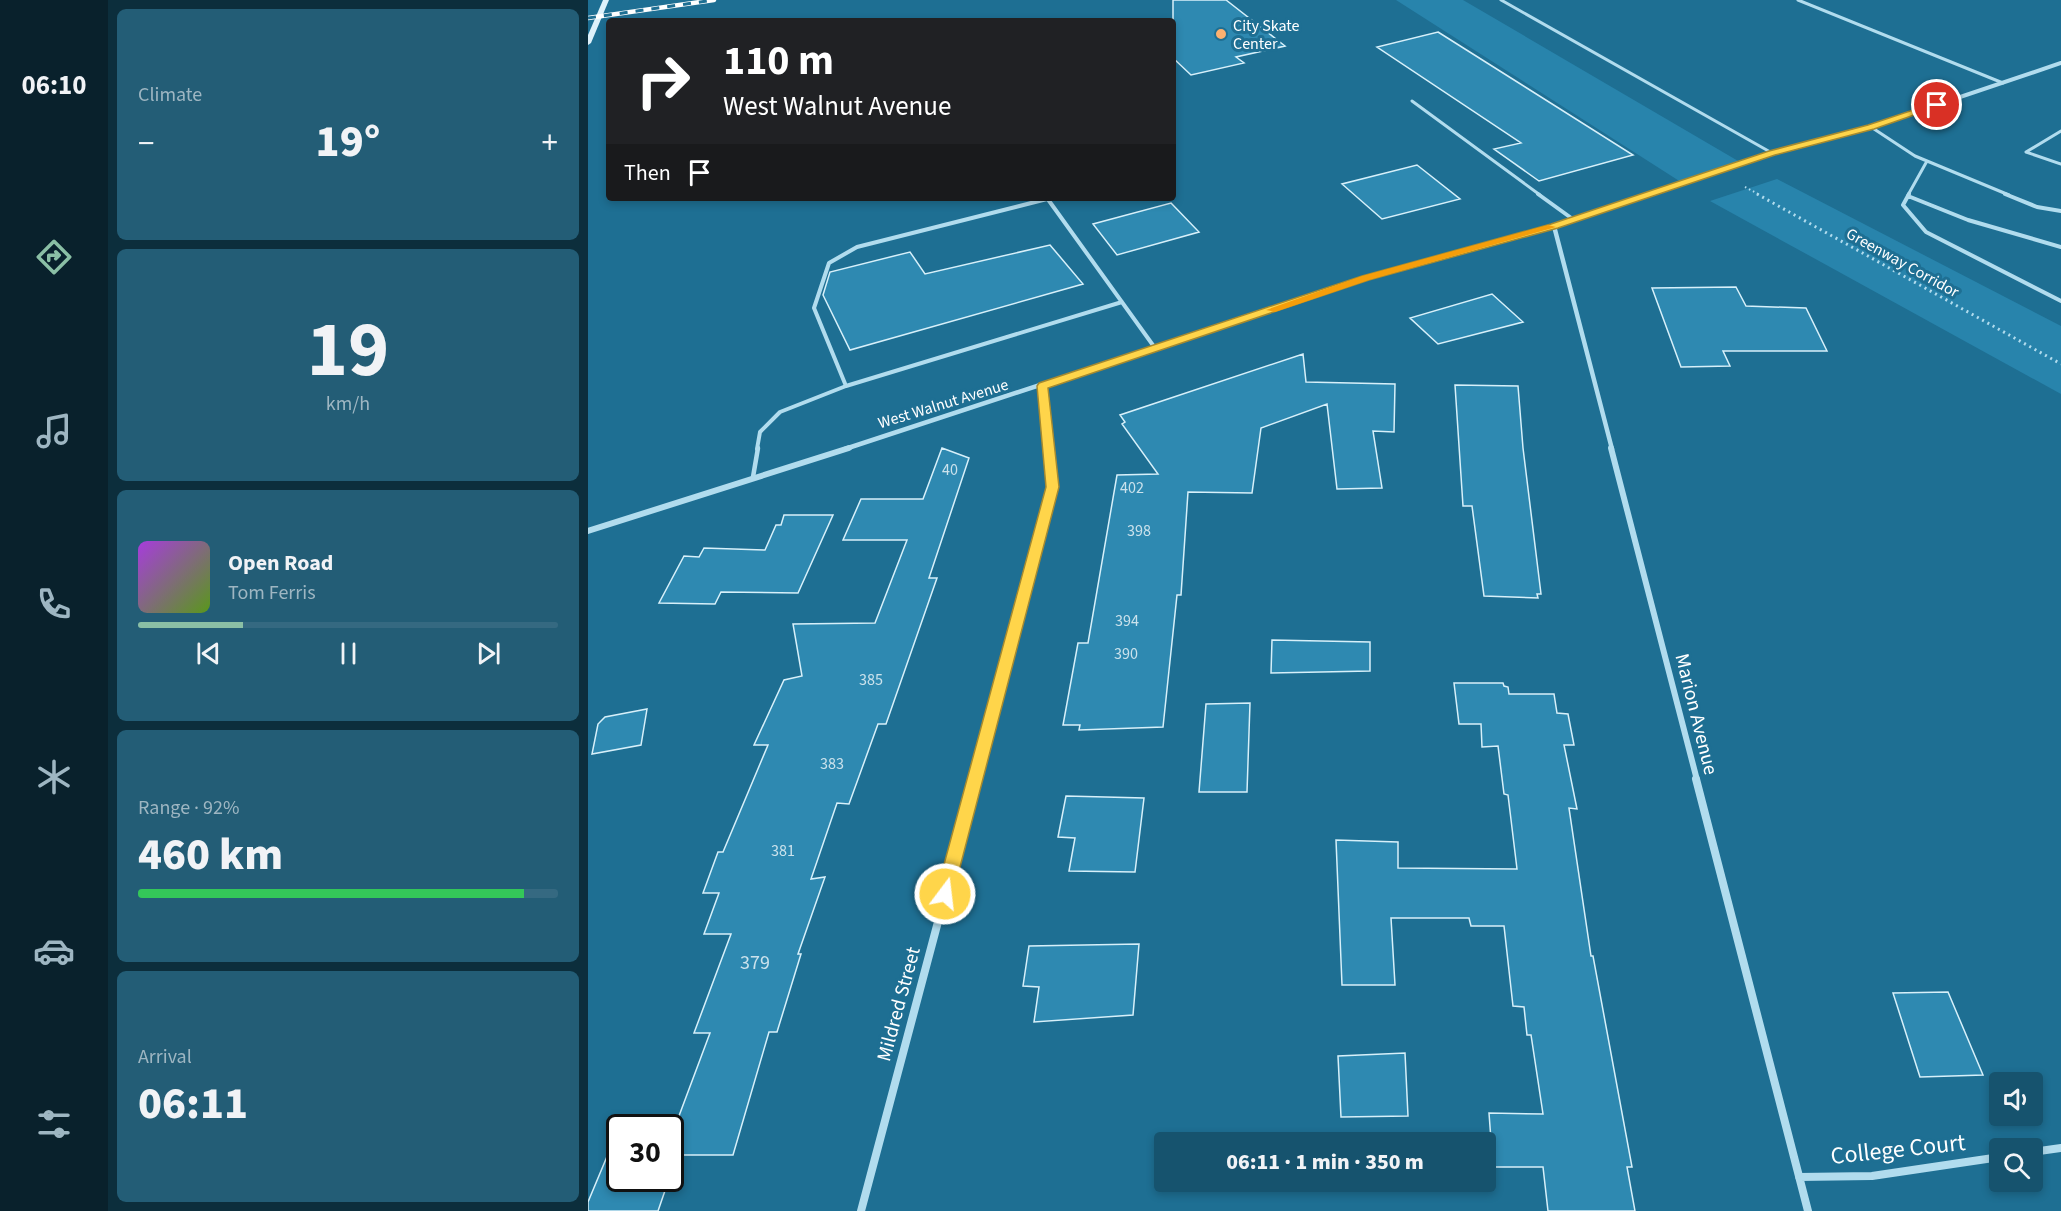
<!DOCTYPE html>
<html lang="en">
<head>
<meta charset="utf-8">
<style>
  :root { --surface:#16536e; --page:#235d76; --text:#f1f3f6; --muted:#9eb6c2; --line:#356981; --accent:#8abfa5 }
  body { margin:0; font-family:"Source Sans 3",sans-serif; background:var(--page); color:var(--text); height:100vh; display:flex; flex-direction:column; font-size:22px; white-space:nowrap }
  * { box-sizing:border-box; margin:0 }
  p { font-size:20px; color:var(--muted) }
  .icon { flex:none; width:33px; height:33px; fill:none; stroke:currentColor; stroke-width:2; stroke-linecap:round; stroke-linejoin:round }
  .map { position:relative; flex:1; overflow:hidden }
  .sheet { display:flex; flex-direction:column; gap:9px; padding:9px; background:#0c2e3c; width:480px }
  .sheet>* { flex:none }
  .top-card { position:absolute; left:18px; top:18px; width:570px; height:183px; border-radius:6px; box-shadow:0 3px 9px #0003; background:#202124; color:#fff; overflow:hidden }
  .tools { position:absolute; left:1401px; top:1072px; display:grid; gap:12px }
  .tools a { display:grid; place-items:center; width:54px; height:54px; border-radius:6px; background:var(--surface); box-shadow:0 3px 9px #0003; font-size:30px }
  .speed { position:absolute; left:18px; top:1114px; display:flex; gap:12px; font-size:30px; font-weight:700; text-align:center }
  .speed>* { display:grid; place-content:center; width:78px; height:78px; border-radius:50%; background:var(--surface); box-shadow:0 3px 9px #0003; line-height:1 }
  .speed .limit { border:3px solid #111; border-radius:9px; background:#fff; color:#111 }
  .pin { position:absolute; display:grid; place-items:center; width:51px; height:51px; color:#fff; margin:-26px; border:3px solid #fff; border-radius:50%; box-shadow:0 2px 6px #0007 }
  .me { position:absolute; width:66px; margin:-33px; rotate:15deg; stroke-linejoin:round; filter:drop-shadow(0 0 4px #0008) }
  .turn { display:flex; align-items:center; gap:21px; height:126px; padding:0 18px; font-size:27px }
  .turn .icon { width:78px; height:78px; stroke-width:2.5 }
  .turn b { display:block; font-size:42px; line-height:51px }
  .then { display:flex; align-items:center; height:57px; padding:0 18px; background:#0003; gap:12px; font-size:22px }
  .big { font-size:45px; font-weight:800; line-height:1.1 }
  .sheet .tile { flex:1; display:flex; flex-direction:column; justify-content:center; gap:9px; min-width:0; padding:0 21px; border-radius:9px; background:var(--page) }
  .sheet .dial { align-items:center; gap:0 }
  .dial b { font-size:78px; line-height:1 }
  .song { display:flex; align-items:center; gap:18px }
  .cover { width:72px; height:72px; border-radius:9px; background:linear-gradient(135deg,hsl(280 70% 55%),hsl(90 70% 35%)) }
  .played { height:6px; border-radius:3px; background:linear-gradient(90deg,var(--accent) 25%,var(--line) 25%) }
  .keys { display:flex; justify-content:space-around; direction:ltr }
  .heat { display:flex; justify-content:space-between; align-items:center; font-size:33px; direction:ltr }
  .charge { height:9px; border-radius:4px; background:linear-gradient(90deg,#34c759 92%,var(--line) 0) }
  .trip { position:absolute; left:566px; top:1132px; width:342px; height:60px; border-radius:6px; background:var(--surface); box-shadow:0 3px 9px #0003; font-weight:800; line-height:60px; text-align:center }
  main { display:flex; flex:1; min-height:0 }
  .tab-bar { display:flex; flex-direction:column; width:108px; justify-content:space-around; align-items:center; background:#09212c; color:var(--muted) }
  .tab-bar .icon { width:42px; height:42px }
  .tab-bar .current { color:var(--accent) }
  .tab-bar b { font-size:27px; color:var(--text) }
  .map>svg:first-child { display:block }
</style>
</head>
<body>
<main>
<nav class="tab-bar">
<b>06:10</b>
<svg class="icon current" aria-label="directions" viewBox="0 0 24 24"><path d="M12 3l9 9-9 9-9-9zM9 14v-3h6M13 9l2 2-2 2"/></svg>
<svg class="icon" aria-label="music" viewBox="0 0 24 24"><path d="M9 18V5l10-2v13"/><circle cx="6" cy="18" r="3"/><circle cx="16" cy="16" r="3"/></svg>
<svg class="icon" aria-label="phone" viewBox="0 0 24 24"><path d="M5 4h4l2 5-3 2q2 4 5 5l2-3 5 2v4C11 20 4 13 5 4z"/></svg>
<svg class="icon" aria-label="climate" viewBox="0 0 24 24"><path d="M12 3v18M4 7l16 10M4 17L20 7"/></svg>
<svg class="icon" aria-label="car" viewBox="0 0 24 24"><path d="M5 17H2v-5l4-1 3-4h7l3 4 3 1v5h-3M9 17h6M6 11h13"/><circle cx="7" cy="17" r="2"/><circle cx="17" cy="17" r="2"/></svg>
<svg class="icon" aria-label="filters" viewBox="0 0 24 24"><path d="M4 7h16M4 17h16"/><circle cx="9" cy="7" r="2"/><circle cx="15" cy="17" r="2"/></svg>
</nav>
<section class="sheet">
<div class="tile"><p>Climate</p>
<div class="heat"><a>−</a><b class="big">19°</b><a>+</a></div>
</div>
<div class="tile dial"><b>19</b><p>km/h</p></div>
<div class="tile">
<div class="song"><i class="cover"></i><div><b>Open Road</b><p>Tom Ferris</p></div></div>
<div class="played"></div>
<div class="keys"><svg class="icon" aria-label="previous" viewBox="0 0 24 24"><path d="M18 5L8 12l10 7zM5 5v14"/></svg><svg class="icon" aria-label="pause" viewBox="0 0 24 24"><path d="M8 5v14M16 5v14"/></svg><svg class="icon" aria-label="next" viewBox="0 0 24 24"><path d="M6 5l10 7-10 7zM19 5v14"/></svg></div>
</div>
<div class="tile"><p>Range · 92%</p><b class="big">460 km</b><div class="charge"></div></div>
<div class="tile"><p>Arrival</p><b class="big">06:11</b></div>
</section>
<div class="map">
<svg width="1473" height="1211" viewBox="0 0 1473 1211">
  <rect width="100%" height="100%" fill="#1e6f93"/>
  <!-- green -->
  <path fill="#2884ac" d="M808 0H875L1157 165 1096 184Z
    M1189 179 1473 326V394L1122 201Z"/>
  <!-- building -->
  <path fill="#2e89b1" stroke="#d7f0fa" stroke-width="1.5" d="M585 0H638L697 46 648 57 656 63 603 75 585 58Z
    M850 32 1045 155 951 181 906 149 933 143 789 47Z
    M829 165 872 199 794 219 754 184Z
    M583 203 611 232 529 255 505 224Z
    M462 245 495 284 262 350 235 295 242 272 322 252 337 274Z
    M1148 287 1158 306 1218 308 1239 351H1135L1142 366 1093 367 1064 288Z
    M904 294 935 322 850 344 822 318Z
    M715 354 718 382 807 384 806 432 785 431 794 488 749 489 739 404 673 428 664 493 600 492 593 595H589L575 727 491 730 492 725H475L490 643H500L529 475 570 474 534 424 537 422 532 415Z
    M867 385 930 386 935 448 953 594H949L950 598 896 596 884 506H875Z
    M354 448 381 458 341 578H349L298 724H290L261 804 249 803 223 879 237 877 210 954H213L189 1032H181L145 1155H90L82 1175V1140L122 1033H106L143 934H116L131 893H115L130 852H135L180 745H166L196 680 214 676 205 624 287 623 319 540H255L273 499H335Z
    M196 515H245L210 593 133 592 127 604 71 603 96 556 111 557 116 548 177 550 188 525H193Z
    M684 640 782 642V671L683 673Z
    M866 683H915L916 686 920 687 921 694H966L969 713 980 714 986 745H976L989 809 981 808 1003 956H1005L1044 1167H1039L1047 1211H960L955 1167H905L901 1113 955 1114 943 1035H939L936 1007 925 1006 916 926H883L881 918H803L807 985H754L748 840 810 842V868L929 869 920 795 916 794 910 746 894 747 893 724H871Z
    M662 703 659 792H611L618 704Z
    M59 709 53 745 4 754 10 724 17 717Z
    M478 796 556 798 547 872 481 871 487 838 470 837Z
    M551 944 545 1015 446 1022 451 987 435 986 441 946Z
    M1360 992 1395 1075 1332 1077 1305 993Z
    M817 1053 820 1116 753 1117 750 1056Z
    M23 1147H32V1179H81L70 1211H0V1202Z"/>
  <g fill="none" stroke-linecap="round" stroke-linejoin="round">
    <!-- path-far1 -->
    <path stroke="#b1dcee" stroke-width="2" stroke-dasharray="1.5 3" stroke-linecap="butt" d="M1157 187 1172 195"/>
    <!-- path -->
    <path stroke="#b1dcee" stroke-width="3" stroke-dasharray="2 4" stroke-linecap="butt" d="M1169 194 1473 364"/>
    <!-- lane-far2 -->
    <path stroke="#b1dcee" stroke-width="3" d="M913 0 1184 153
      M1210 0 1415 83
      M824 101 952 195
      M1283 127 1327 156 1421 195
      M1473 131 1438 152 1473 164
      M1320 195 1339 161"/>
    <!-- lane-far1 -->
    <path stroke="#b1dcee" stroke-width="4" d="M950 194 986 220
      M1321 194 1315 205 1338 232 1473 301
      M1417 194 1449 207 1473 211
      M1320 196 1380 220 1473 247
      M459 198 567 348
      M258 386 226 308 241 263 269 247 459 199
      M169 449 172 432 192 412 258 386 534 302"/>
    <!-- lane -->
    <path stroke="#b1dcee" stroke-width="4.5" d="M165 477 170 448"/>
    <!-- street-far3 -->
    <path stroke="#b1dcee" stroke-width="4" d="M1058 195 1184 153 1283 127 1473 63"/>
    <!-- street-far2 -->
    <path stroke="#b1dcee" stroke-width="4.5" d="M966 226 1024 449
      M454 386 461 449
      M257 449 778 278 966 226 1062 194"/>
    <!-- street-far1 -->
    <path stroke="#b1dcee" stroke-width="6" d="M1023 448 1109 780
      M0 531 261 448
      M387 780 465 487 461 448"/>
    <!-- street -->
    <path stroke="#b1dcee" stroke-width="8" d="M1108 779 1220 1211
      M1444 1152 1473 1148
      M1211 1177 1284 1176 1412 1157
      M273 1211 388 779"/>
    <!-- secondary -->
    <path fill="#ddf1fa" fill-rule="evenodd" d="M15 0H21L3 43 0 45V35Z"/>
    <defs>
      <path id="rail" d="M0 18 126 0"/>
    </defs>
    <!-- rail casing -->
    <use href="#rail" stroke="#fff" stroke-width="4.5"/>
    <!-- rail -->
    <use href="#rail" stroke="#1e6f93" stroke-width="3" stroke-dasharray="8" stroke-linecap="butt"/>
  </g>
  <!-- route -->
  <path fill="#ffd54a" stroke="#a68a30" stroke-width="1.5" d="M1349 102 1353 105 1352 106 1286 129 1187 155 970 228 781 280 460 388 471 487 365 894 363 900 357 902 351 900 348 894 458 487 449 386 451 383 774 276 963 224 1181 151 1280 125Z"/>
  <!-- slow -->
  <path fill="#f59e0b" d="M960 225 968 227 781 280 687 312 678 310 774 276Z"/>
  <!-- markers -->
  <circle fill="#fcb170" stroke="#1e6f93" stroke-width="2" cx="633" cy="34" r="6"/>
  <g text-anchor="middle" stroke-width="6" stroke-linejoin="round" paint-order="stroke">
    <!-- far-poi labels -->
    <g font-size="16" fill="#fff" stroke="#1e6f93" text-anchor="start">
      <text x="645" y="31">City Skate<tspan x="645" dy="18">Center</tspan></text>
    </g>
    <!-- far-street labels -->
    <g font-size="16" fill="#fff" stroke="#1e6f93">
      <text transform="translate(1315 262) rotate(29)" y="6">Greenway Corridor</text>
      <text transform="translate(355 403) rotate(-17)" y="6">West Walnut Avenue</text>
    </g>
    <!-- number labels -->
    <g font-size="16" fill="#cbe2ec">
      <text x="362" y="475">40</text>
      <text x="544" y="493">402</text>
      <text x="551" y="536">398</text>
      <text x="539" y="626">394</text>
      <text x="538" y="659">390</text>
      <text x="283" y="685">385</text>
      <text x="244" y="769">383</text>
      <text x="195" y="856">381</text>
    </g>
    <!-- street labels -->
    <g font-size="20" fill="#fff" stroke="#1e6f93">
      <text transform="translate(1109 714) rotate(76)" y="7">Marion Avenue</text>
      <text transform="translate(310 1004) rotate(-75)" y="7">Mildred Street</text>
    </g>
    <!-- near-number labels -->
    <g font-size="20" fill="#cbe2ec">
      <text x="167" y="969">379</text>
    </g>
    <!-- near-street labels -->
    <g font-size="24" fill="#fff" stroke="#1e6f93">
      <text transform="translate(1310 1149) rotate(-6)" y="8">College Court</text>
    </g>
  </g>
</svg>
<div class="tools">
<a><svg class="icon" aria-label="sound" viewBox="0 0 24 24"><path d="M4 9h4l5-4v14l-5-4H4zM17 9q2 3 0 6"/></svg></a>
<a><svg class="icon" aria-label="search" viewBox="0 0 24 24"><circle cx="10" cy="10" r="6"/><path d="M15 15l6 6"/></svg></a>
</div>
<div class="speed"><div class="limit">30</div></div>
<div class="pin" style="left:1349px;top:105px;background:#d93025"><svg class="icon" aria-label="arrive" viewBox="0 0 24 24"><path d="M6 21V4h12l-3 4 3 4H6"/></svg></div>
<svg class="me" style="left:357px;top:894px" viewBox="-20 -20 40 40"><circle r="17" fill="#ffd54a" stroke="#fff" stroke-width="3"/><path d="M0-11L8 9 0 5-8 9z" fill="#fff"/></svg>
<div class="trip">06:11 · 1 min · 350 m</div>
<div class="top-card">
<div class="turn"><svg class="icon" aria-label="right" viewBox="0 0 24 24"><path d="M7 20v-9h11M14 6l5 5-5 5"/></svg><div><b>110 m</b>West Walnut Avenue</div></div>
<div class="then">Then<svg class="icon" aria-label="arrive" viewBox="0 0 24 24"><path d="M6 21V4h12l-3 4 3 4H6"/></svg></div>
</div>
</div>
</main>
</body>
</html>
